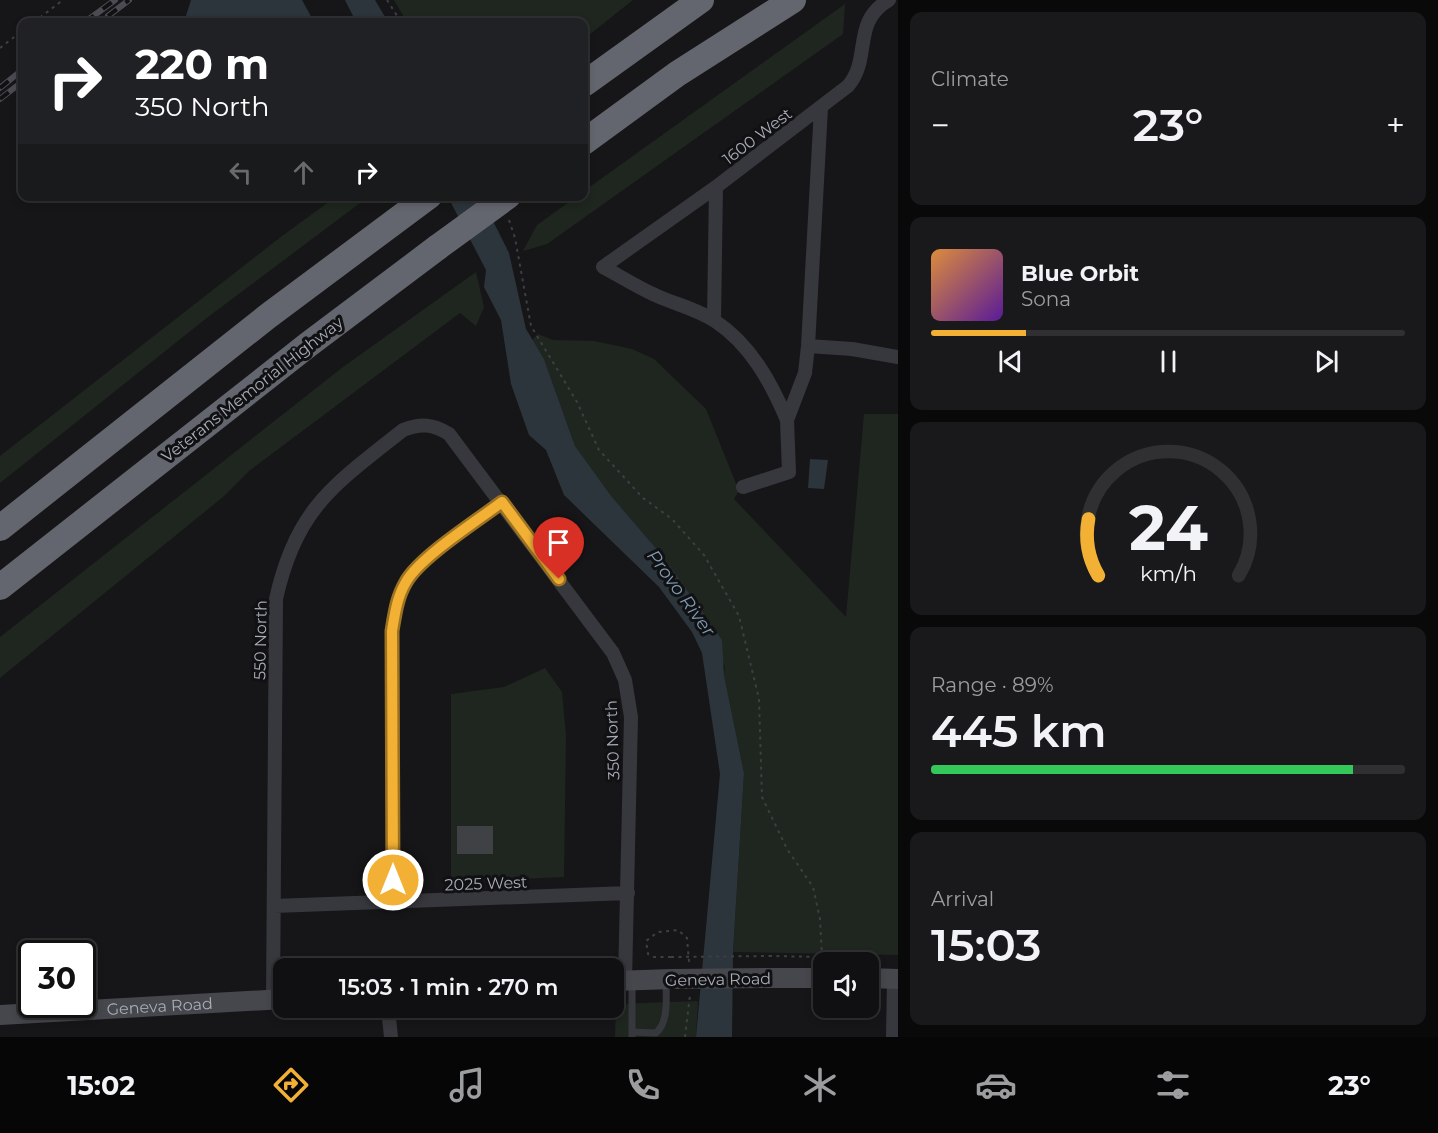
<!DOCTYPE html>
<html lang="en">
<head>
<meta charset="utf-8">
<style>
  :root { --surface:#101012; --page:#19191b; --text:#f1f3f6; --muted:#9c9d9f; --line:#303032; --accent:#f2b134 }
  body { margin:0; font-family:Montserrat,sans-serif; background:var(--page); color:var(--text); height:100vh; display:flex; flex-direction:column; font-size:22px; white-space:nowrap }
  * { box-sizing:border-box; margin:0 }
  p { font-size:20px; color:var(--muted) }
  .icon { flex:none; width:33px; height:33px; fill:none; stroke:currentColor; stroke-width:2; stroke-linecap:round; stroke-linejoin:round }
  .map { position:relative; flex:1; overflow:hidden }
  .drawer { display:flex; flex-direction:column; gap:12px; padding:12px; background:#09090a; width:540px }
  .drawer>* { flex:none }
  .top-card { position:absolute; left:18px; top:18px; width:570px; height:183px; border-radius:12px; box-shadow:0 3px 9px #0003,0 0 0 2px var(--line); background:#202124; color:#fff; overflow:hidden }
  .tools { position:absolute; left:813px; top:952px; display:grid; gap:12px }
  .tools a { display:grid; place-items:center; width:66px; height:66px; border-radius:12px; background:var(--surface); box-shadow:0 3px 9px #0003,0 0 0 2px var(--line); font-size:30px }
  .speed { position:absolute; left:18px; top:940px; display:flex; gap:12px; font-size:30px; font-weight:700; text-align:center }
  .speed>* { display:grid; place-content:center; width:78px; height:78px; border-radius:50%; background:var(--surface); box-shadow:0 3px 9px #0003,0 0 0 2px var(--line); line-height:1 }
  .speed .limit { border:3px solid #111; border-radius:9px; background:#fff; color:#111 }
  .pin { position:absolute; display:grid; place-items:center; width:51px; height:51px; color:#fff; margin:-62px -26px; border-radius:50% 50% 50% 0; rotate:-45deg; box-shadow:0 0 6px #0007 }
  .pin .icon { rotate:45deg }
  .me { position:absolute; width:66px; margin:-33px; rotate:0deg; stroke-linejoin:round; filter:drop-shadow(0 0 4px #0008) }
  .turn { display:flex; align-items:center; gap:21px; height:126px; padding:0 18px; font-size:27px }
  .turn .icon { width:78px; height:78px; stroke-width:2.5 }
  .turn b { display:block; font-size:42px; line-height:51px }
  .lanes { display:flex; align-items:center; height:57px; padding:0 18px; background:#0003; justify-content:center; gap:30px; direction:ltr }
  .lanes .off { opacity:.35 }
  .big { font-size:45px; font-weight:600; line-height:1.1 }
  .drawer .tile { flex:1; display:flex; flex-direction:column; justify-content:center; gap:9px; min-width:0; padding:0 21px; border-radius:12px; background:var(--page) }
  .drawer .dial { align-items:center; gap:0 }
  .dial svg { height:156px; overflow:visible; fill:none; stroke:var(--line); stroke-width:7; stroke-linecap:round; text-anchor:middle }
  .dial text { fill:var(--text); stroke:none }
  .song { display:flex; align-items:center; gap:18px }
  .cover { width:72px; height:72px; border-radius:9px; background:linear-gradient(135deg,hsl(30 70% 55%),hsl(270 70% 35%)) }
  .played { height:6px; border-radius:3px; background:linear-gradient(90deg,var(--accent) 20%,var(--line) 20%) }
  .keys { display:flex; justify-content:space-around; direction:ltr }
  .heat { display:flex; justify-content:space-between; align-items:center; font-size:33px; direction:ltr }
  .charge { height:9px; border-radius:4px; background:linear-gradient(90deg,#34c759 89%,var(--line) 0) }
  .trip { position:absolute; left:273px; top:958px; width:351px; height:60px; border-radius:12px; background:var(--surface); box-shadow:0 3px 9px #0003,0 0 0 2px var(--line); font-weight:600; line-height:60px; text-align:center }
  .tabs { display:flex; height:96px; justify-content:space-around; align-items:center; background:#060607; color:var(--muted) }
  .tabs .icon { width:42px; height:42px }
  .tabs .current { color:var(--accent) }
  .tabs b { font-size:27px; color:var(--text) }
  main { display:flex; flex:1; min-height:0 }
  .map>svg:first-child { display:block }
</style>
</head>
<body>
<main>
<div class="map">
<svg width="898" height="1037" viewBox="0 0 898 1037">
  <rect width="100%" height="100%" fill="#161618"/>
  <!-- green -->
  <path fill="#1e261f" d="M394 0H633L584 39V22H407Z
    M845 4 843 34 547 244 523 251 537 225 576 197 584 196V191Z
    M337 196 368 197 208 317 0 483V456L282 236Z
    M476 272 484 307 476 326 460 313 249 471 223 497 0 678V637L343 367Z
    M538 334 553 340 594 341 632 349 654 359 706 409 739 491 734 499 846 617 864 414H898V955L733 952 744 773 724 675 725 666 575 446 544 359 532 340Z
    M545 668 562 692 566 735 564 877 451 882V694L504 687Z
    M698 1001 696 1037H615L616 1004Z"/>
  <!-- water -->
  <path fill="#2c353c" d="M191 0H302L314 22H184Z
    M345 0H375L388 22H356Z
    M448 197H481L509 253 526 329 544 359 575 446 611 496 665 559 722 640 724 675 744 773 733 952 732 1037H696L720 774 702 653 692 632 659 587 564 495 546 450 529 435 511 384 501 320 484 287 486 270Z
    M810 459 828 460 824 489 808 488Z"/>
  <!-- building -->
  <path fill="#404145" d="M457 826H493V854H457Z"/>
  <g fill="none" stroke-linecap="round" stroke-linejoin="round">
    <!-- path -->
    <path stroke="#3d3f44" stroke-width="2" stroke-dasharray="3 4.5" stroke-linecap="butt" d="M387 0 401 22
      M34 22 63 0
      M0 48 22 31
      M509 220 515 238 531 326 577 402 599 450 643 498 672 519 704 555 739 616 759 699 762 797 787 849 813 887 820 919 822 957 770 956
      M671 957H654L648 954 646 941 658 932 678 930 687 938 689 962
      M685 1037 690 995"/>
    <!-- service -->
    <path stroke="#37383d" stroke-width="7" d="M632 1032 656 1033C669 1022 666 997 666 982
      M632 1037V983"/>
    <!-- minor -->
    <path stroke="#37383d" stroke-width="14" d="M714 320 716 187
      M808 346 852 349 898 357
      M787 420C771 382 750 344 715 321 697 309 674 304 655 295 637 287 620 276 603 267L716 187 848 86C872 58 851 22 889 0
      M743 487 789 472 787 420 805 373 808 346 821 108
      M393 903 392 631C395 613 397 597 406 582 420 557 477 521 502 502
      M274 906 628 893
      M273 1000 276 599C296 508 334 485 403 430 421 423 433 424 449 434L613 653 625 680 631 717 625 981
      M388 1008 391 1037
      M893 1037 894 979"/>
    <!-- secondary -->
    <g stroke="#45474d" stroke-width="20">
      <path d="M770 978H824"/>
      <path d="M868 978 898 979"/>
      <path d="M614 981 672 979"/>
      <path id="s1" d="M0 1015 284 999"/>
    </g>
    <!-- motorway -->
    <path stroke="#63666e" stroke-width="26" d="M584 84 701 0
      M584 142 677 74 793 0
      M0 528 268 316 429 196
      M0 587 309 344 438 247"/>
    <defs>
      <path id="rail" d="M108 16 129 0
        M85 22 115 0
        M0 88 22 70
        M0 99 18 85"/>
    </defs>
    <!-- rail casing -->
    <use href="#rail" stroke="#4a4c52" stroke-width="6"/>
    <!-- rail -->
    <use href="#rail" stroke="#111113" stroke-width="4" stroke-dasharray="11" stroke-linecap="butt"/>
    <!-- path-bridge -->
    <path stroke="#3d3f44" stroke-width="2" stroke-dasharray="3 4.5" stroke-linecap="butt" d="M671 957 770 956"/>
    <!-- secondary-bridge -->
    <path stroke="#45474d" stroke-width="20" d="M672 979 770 978"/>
    <!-- motorway-bridge -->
    <path stroke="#63666e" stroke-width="26" d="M438 247 508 196"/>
  </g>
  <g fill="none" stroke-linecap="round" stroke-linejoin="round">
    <defs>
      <path id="route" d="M393 880 392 631C395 613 397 597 406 582 420 557 477 521 502 502L559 579"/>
    </defs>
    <!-- route casing -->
    <use href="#route" stroke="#9d7322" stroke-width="15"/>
    <!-- route -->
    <use href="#route" stroke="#f2b134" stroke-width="10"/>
  </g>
  <g text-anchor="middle" stroke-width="6" stroke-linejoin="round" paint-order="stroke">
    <!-- street labels -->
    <g font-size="16" fill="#a8adb8" stroke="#111113">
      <text transform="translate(757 136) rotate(-37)" y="6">1600 West</text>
      <text transform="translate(252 389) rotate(-38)" y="6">Veterans Memorial Highway</text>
      <text transform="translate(260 640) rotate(-89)" y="6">550 North</text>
      <text transform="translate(612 740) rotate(-92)" y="6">350 North</text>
      <text transform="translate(486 883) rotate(-2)" y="6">2025 West</text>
      <text transform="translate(718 979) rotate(-1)" y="6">Geneva Road</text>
      <text dy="6" stroke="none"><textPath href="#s1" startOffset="160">Geneva Road</textPath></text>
    </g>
    <!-- water labels -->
    <g font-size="18" font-style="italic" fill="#7f9bb3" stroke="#111113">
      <text transform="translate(681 593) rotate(54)" y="6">Provo River</text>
    </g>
  </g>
</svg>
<div class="tools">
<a><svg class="icon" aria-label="sound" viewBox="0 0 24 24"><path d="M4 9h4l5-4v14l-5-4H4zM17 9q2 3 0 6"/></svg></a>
</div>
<div class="speed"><div class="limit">30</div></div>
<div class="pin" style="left:559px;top:579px;background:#d93025"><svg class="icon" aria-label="arrive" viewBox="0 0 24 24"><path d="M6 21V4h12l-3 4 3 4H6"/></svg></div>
<svg class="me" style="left:393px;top:880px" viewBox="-20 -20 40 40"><circle r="17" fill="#f2b134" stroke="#fff" stroke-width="3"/><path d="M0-11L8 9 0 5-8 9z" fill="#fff"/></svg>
<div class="trip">15:03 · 1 min · 270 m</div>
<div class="top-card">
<div class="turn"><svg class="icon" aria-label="right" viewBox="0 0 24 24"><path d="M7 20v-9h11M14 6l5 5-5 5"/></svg><div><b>220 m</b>350 North</div></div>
<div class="lanes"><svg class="icon off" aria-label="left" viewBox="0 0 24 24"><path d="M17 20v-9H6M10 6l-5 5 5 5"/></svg><svg class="icon off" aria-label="ahead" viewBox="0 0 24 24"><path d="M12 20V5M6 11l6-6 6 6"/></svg><svg class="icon" aria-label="right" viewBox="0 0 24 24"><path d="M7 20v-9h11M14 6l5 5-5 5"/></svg></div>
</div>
</div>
<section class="drawer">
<div class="tile"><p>Climate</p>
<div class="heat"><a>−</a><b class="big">23°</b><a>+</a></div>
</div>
<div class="tile">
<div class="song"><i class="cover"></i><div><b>Blue Orbit</b><p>Sona</p></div></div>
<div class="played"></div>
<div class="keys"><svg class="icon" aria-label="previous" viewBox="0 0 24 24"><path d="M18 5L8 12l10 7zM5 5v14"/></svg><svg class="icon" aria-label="pause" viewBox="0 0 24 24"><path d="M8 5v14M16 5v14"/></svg><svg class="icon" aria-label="next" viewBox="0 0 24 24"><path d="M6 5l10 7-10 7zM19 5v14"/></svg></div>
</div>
<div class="tile dial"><svg viewBox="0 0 100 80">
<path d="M14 69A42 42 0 1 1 86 69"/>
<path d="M14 69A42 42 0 0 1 9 40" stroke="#f2b134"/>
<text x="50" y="56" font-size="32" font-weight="700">24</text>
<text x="50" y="72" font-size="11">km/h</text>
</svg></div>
<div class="tile"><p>Range · 89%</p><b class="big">445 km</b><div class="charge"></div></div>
<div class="tile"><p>Arrival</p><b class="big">15:03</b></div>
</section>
</main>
<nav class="tabs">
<b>15:02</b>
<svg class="icon current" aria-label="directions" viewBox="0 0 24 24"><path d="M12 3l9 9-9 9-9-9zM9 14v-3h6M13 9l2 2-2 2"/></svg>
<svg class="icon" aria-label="music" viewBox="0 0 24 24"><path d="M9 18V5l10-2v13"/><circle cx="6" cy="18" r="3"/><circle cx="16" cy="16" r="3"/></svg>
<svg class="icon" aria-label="phone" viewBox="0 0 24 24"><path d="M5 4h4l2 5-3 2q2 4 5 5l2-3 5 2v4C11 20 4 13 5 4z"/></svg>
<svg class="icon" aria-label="climate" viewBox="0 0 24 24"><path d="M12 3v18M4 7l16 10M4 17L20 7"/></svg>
<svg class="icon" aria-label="car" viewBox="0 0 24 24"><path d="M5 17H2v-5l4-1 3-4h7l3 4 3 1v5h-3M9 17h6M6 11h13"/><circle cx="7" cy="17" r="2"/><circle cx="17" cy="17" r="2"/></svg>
<svg class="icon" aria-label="filters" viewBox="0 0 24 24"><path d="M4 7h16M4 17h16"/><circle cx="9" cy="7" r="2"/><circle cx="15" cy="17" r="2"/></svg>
<b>23°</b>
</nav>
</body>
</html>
